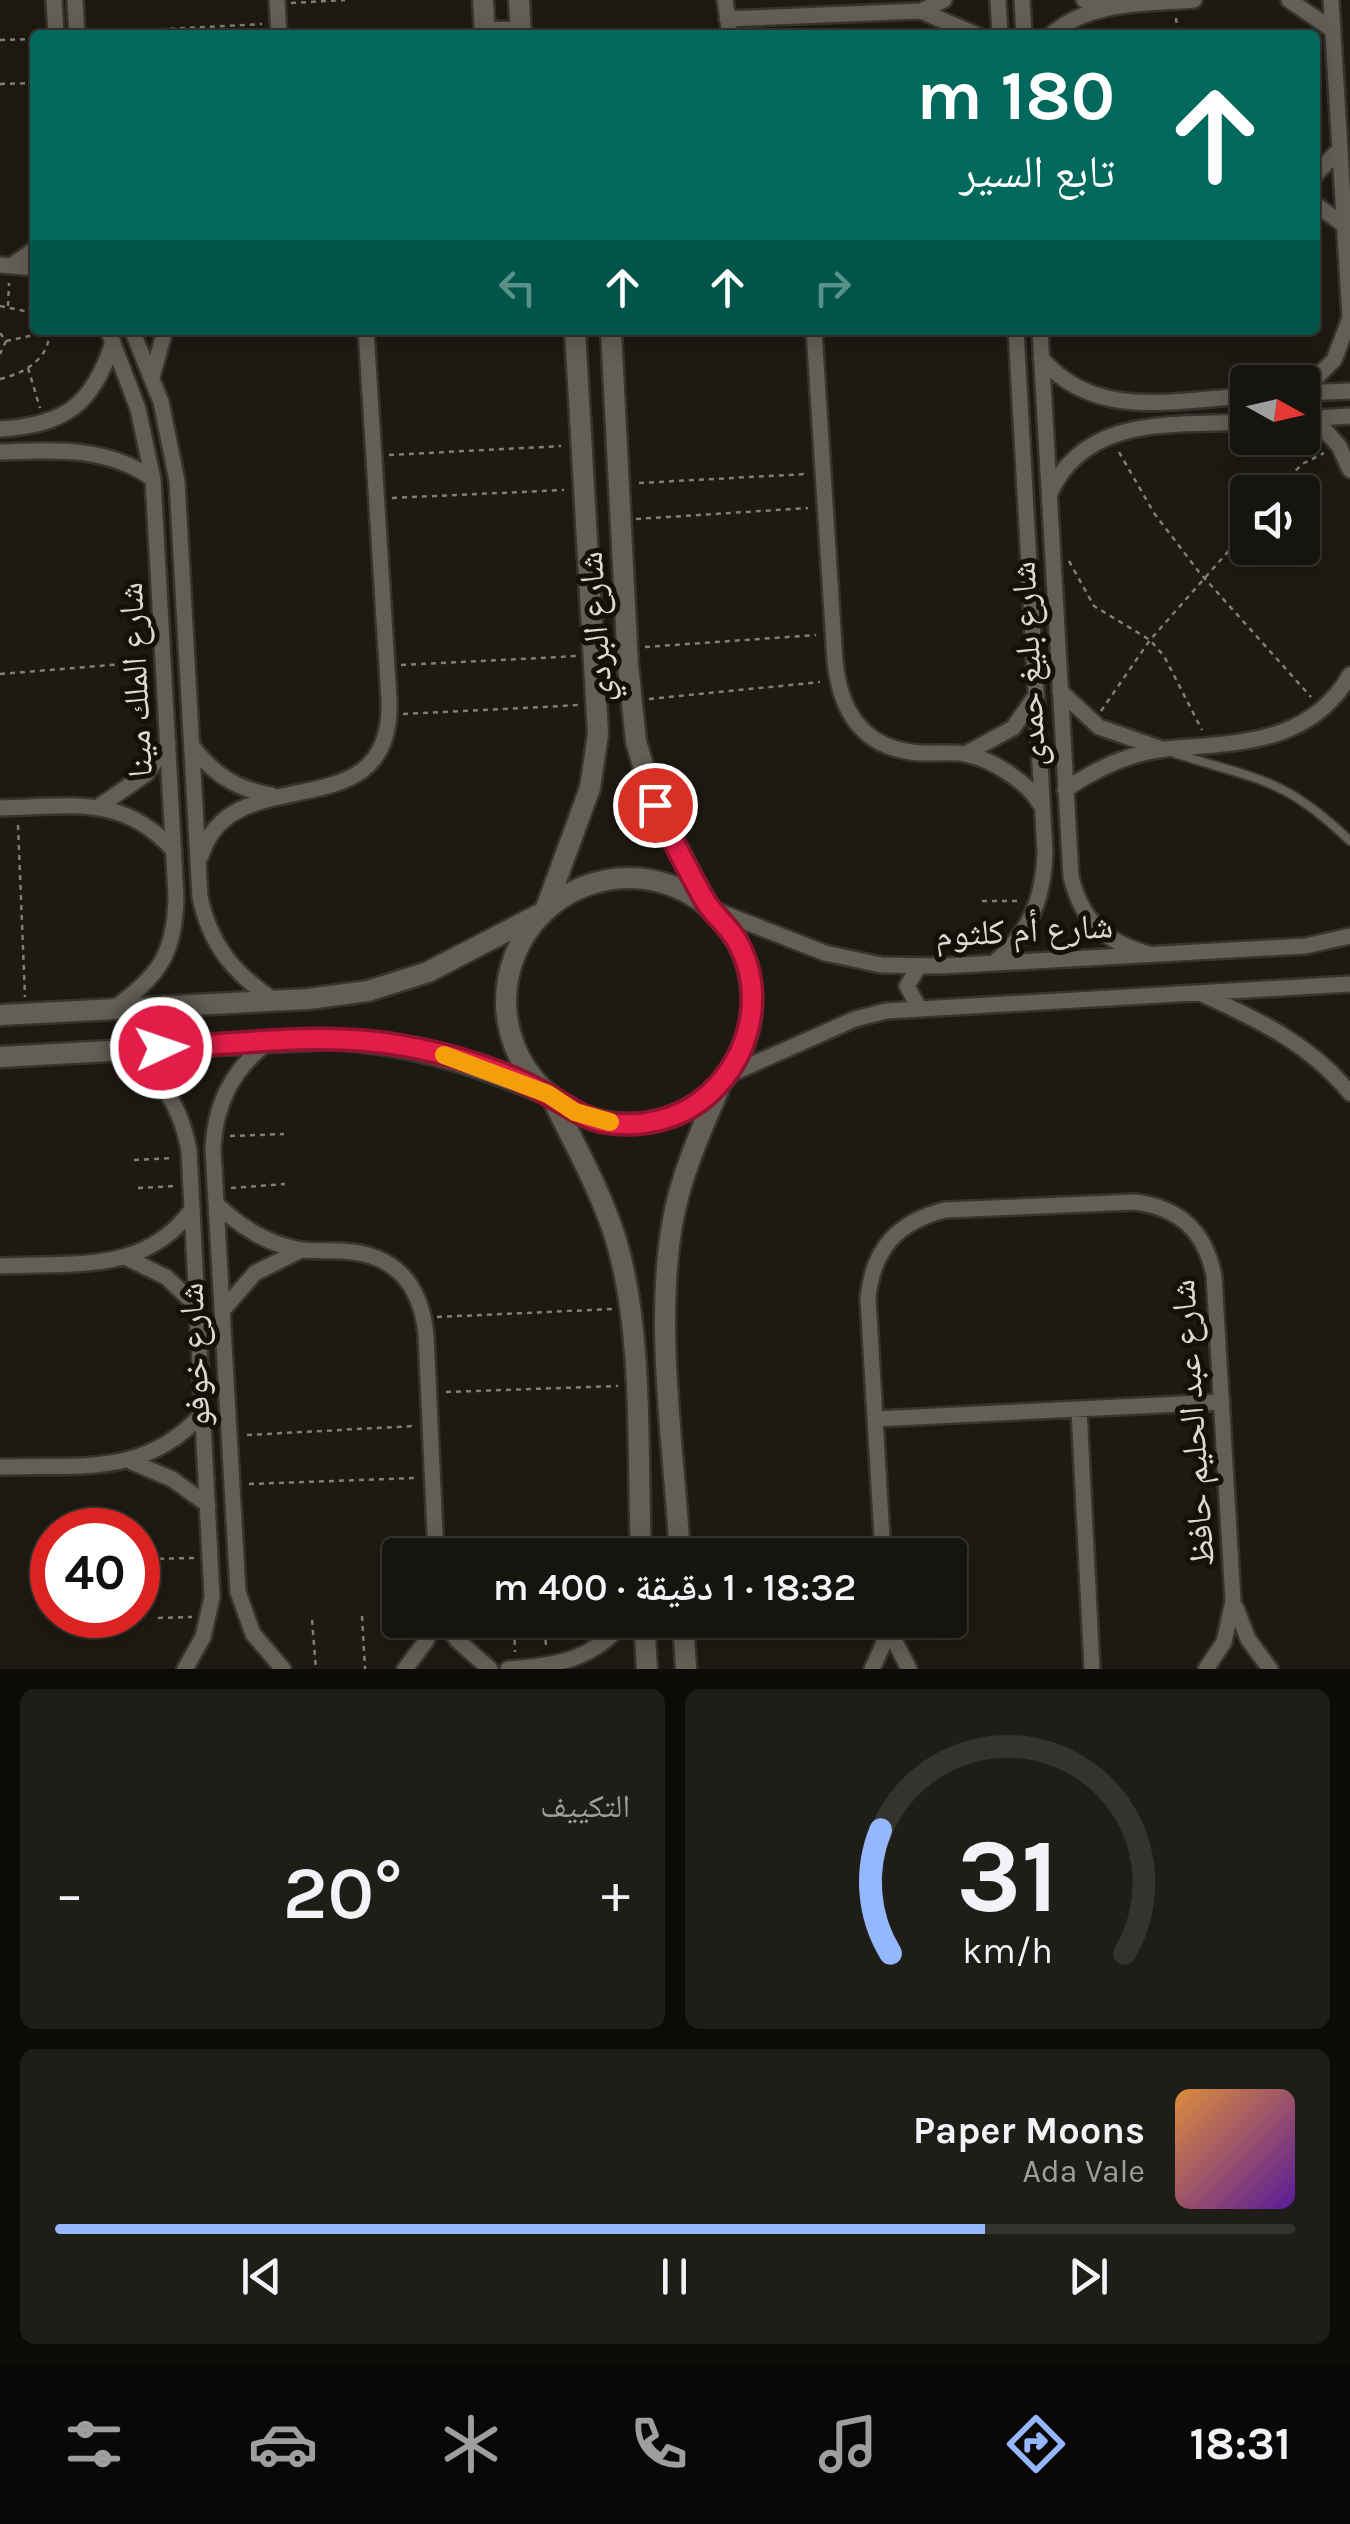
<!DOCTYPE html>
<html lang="ar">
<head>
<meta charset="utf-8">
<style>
  :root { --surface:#16140e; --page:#1f1d17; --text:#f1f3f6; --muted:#9e9e9e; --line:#35332e; --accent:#94b7fd }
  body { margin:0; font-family:Karla,"Noto Naskh Arabic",sans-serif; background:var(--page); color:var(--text); direction:rtl; height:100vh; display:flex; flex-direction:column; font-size:38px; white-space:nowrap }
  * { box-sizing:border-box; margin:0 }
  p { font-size:32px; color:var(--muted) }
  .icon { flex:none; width:55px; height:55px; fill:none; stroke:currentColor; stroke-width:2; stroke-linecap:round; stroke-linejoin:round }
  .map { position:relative; height:1669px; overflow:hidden; direction:ltr }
  .details { display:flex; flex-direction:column; gap:20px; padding:20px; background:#0c0b08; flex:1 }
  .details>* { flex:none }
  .top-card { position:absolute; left:30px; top:30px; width:1290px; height:305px; border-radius:10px; box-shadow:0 5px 25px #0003,0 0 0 2px var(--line); direction:rtl; background:#00695c; color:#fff; overflow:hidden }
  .needle { width:65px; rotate:98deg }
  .buttons { position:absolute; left:1230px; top:365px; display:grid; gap:20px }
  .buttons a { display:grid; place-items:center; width:90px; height:90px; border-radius:10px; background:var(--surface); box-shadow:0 5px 25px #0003,0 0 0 2px var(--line); font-size:50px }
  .speed { position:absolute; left:30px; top:1508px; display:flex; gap:20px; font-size:50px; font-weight:700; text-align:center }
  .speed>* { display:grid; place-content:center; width:130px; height:130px; border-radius:50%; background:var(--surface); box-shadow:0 5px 25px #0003,0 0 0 2px var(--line); line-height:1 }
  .speed .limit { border:15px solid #d22; background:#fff; color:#111 }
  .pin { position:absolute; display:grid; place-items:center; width:85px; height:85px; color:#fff; margin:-42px; border:5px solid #fff; border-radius:50%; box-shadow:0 2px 10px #0007 }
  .me { position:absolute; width:110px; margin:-55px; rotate:87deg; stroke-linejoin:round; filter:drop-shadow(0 0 8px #0008) }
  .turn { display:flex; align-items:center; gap:35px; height:210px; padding:0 40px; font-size:45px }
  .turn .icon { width:130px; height:130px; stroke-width:2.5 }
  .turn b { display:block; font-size:70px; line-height:85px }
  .lanes { display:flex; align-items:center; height:95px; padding:0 40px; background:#0003; justify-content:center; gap:50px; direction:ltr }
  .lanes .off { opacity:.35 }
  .big { font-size:75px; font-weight:600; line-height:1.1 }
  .details .widget { flex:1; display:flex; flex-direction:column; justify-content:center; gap:15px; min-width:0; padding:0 35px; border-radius:15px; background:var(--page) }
  .details .dial { align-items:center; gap:0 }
  .dial svg { height:260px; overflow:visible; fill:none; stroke:var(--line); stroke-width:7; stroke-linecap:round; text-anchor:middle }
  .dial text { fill:var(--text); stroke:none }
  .song { display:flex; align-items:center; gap:30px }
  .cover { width:120px; height:120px; border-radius:15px; background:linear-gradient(135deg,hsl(30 70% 55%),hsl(270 70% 35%)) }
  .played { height:10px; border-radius:5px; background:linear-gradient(90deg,var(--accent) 75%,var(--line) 75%) }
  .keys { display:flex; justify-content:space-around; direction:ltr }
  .heat { display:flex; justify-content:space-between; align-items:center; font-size:55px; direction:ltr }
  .details .tiles { flex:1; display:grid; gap:20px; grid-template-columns:1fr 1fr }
  .widget:last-child { grid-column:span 2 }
  .trip { position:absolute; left:382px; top:1538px; width:585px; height:100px; border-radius:10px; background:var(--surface); box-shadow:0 5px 25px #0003,0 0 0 2px var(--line); font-weight:600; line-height:100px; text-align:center; direction:rtl }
  .dock { display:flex; height:160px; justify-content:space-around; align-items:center; background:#090806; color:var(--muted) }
  .dock .icon { width:70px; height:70px }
  .dock .active { color:var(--accent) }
  .dock b { font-size:45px; color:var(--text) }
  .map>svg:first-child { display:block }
</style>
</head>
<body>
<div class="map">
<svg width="1350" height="1669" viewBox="0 0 1350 1669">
  <rect width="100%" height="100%" fill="#1d1a12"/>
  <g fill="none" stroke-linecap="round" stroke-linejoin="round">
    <defs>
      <path id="lane" d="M1174 753C1257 780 1284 777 1350 841"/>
      <path id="street" d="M54 0 56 35
        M75 0 77 35
        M277 0 279 35
        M725 0 730 35
        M998 0 1000 35
        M1022 0 1024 35
        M1084 0 1110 7
        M1289 0 1333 30
        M921 11 944 0
        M727 19 921 11 977 35
        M1051 35C1088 1 1146 4 1194 0
        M1315 175 1340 149
        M1315 204 1344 225
        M14 264 35 249
        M0 265 35 268
        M108 330 138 409 153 479 176 897C175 954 159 976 113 1009
        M132 330 161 402 177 481 200 897C210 945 234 974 275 1001
        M814 330 835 661C840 709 860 745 911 752 929 755 948 751 965 754 991 759 1027 781 1040 804
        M1040 330 1071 877C1082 921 1105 942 1149 954
        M1041 358C1095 421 1173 400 1248 396
        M152 377 165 330
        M1302 392 1334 360 1350 318 1331 0
        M1302 393 1350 391
        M1314 418 1339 446 1350 470
        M1302 419 1350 416
        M0 429C65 425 93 405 113 342
        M0 452C54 450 107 446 153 479
        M1050 493C1086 414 1174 426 1248 422
        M1060 691 1099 727 1159 748
        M192 746C213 774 236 789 271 795
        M965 754 1013 728 1034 698
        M1065 790C1094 770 1129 753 1165 749 1235 743 1310 745 1350 675
        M101 805 146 774 168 744
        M0 808C70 807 123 793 174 851
        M201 856C231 754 395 836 389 699L366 330
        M710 908 825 953 881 965 942 966 1305 946 1350 936
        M994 963C1030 931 1043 901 1045 853L1016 330
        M1204 995C1259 1020 1311 1045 1350 1093
        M918 1006 907 986 919 966
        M268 1042C232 1070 215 1104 213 1149L238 1592 253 1634 283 1669
        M125 1050C161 1076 181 1107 189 1150L212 1597 203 1637 185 1669
        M726 1076 855 1019 886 1011 1350 984
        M216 1204C240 1226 265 1243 297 1249 312 1252 328 1250 343 1251 396 1254 421 1285 426 1335L436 1555
        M129 1259 166 1277 197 1306
        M0 1266C72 1262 145 1275 192 1209
        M222 1311 255 1273 301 1250
        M1079 1409 1092 1669
        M875 1419 1222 1402
        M132 1462 172 1479 208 1505
        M0 1467C80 1464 144 1478 203 1413
        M883 1555 868 1298C873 1249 897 1222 945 1210L1135 1202C1180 1208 1205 1231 1214 1276L1233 1601 1224 1642 1206 1669
        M1236 1608 1248 1639 1270 1669
        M445 1620 457 1640 490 1669
        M888 1628 909 1669
        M405 1669 426 1641 434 1620
        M508 1669C554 1666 595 1660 625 1620
        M872 1669 883 1645 886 1620"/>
      <path id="secondary" d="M483 0 485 35
        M519 0 521 35
        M485 32H520
        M611 330 628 665 636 742 655 805 706 903
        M506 1001a123 123 0 1 1 246 0a123 123 0 1 1-246 0Z
        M546 908 590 788 598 734 575 330
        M0 1015 308 999 368 991 428 972 538 915
        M0 1057 328 1039C404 1042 470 1062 539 1091
        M553 1100C575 1146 601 1191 616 1240 644 1333 637 1457 641 1555
        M680 1555C674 1450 654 1323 673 1220 681 1175 700 1133 718 1091
        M644 1620 647 1669
        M683 1620 686 1669"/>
    </defs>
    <!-- lane casing -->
    <use href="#lane" stroke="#36342f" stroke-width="12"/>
    <!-- street casing -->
    <use href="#street" stroke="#36342f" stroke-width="20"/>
    <!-- secondary casing -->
    <use href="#secondary" stroke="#36342f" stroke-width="25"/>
    <!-- path -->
    <path stroke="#817e77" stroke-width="2.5" stroke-dasharray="5 5" stroke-linecap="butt" d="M291 3 345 0
      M1176 18 1178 35
      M90 33 262 24
      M0 40 35 39
      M0 84 35 83
      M0 306 35 313
      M8 306 9 283
      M0 333 6 341 0 354
      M6 341 48 332
      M28 368 40 408
      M0 379C25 373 51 358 49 330
      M1119 452 1154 513 1199 572 1311 697
      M389 455 561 446
      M639 483 806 474
      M1275 492 1302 464 1324 453
      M392 498 564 490
      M636 519 808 508
      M1069 561 1094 606 1150 640 1164 656 1202 730
      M645 647 816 635
      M401 665 578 656
      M0 674 148 662
      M649 699 820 682
      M1101 711 1150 640 1248 529
      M403 714 580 705
      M18 825 25 997
      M982 901H1018
      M230 1136 284 1134
      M134 1160 173 1158
      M138 1188 175 1186
      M231 1188 285 1184
      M437 1317 613 1309
      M446 1392 618 1386
      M247 1435 414 1426
      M249 1484 416 1478
      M149 1559 194 1558
      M362 1616 365 1669
      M158 1618 192 1617
      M312 1620 316 1669
      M514 1620 515 1652
      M545 1620 546 1650"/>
    <!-- lane -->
    <use href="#lane" stroke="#625f55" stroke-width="8"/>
    <!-- street -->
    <use href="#street" stroke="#625f55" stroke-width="15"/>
    <!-- secondary -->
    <use href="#secondary" stroke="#625f55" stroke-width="20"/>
  </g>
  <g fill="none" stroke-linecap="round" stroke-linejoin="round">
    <defs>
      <path id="route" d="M161 1048C241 1044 325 1031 404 1046 451 1054 507 1071 548 1095 566 1105 581 1117 602 1122 639 1129 681 1120 709 1094 751 1055 766 993 737 941 728 925 713 915 704 899 687 869 671 837 655 805"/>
    </defs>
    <!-- route casing -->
    <use href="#route" stroke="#92132f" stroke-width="25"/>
    <!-- route -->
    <use href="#route" stroke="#e11d48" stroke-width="18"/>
    <!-- slow -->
    <path stroke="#f59e0b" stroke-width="18" d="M444 1055 548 1094 575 1112 610 1122"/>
  </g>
  <g text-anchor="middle" stroke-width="10" stroke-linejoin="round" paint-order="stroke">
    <!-- street labels -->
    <g font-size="35" fill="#dbd9d3" stroke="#141109">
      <text transform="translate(595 627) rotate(-94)" y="12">شارع البردي</text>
      <text transform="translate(1028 664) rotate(-93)" y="12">شارع بليغ حمدى</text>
      <text transform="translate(135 680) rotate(-93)" y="12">شارع الملك مينا</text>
      <text transform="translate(1024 930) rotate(-3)" y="12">شارع أم كلثوم</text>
      <text transform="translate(194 1355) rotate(-93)" y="12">شارع خوفو</text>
      <text transform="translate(1192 1423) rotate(-94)" y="12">شارع عبد الحليم حافظ</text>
    </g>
  </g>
</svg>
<div class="buttons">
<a><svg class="needle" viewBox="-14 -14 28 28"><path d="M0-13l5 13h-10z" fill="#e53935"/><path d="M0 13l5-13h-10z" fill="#9e9e9e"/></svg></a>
<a><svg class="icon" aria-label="sound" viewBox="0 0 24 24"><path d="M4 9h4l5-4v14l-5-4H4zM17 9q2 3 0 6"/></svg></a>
</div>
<div class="speed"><div class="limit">40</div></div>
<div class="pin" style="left:655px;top:805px;background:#d93025"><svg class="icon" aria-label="arrive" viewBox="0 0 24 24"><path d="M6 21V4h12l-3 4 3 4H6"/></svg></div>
<svg class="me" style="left:161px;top:1048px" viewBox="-20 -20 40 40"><circle r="17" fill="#e11d48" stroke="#fff" stroke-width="3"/><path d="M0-11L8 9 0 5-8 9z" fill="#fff"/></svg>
<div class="trip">18:32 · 1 دقيقة · 400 m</div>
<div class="top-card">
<div class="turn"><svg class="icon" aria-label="ahead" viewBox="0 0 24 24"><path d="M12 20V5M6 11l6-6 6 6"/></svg><div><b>180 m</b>تابع السير</div></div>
<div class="lanes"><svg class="icon off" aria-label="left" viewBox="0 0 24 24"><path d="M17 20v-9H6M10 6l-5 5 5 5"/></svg><svg class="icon" aria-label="ahead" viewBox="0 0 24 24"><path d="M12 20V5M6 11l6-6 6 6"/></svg><svg class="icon" aria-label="ahead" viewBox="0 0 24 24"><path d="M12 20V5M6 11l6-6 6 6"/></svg><svg class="icon off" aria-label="right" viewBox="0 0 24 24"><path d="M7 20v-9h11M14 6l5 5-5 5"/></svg></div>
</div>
</div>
<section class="details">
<div class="tiles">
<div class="widget dial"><svg viewBox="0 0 100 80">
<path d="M14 69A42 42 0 1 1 86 69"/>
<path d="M14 69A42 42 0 0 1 11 31" stroke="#94b7fd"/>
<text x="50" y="56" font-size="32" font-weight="700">31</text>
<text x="50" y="72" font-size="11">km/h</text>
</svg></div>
<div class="widget"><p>التكييف</p>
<div class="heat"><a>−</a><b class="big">20°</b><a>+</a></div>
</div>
<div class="widget">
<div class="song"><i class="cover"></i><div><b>Paper Moons</b><p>Ada Vale</p></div></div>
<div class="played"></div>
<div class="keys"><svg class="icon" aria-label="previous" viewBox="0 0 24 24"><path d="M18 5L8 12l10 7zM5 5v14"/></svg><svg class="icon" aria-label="pause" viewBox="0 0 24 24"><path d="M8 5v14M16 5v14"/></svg><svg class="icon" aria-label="next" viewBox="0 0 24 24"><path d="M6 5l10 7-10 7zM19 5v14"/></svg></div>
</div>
</div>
</section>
<nav class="dock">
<b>18:31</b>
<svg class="icon active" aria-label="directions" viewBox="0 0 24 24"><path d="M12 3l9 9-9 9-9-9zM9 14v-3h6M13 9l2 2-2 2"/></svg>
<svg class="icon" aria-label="music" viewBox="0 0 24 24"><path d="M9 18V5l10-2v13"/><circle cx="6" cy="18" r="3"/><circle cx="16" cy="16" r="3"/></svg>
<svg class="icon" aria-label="phone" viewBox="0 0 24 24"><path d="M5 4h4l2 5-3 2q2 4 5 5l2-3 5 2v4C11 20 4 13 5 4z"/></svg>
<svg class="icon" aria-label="climate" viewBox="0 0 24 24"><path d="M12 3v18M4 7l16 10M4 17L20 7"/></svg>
<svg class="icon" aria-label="car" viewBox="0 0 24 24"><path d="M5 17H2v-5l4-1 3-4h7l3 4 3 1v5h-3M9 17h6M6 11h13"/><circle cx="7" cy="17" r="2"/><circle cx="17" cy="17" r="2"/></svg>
<svg class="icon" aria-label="filters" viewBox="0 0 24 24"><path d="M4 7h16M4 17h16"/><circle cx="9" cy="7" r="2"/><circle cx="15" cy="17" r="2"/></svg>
</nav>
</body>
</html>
